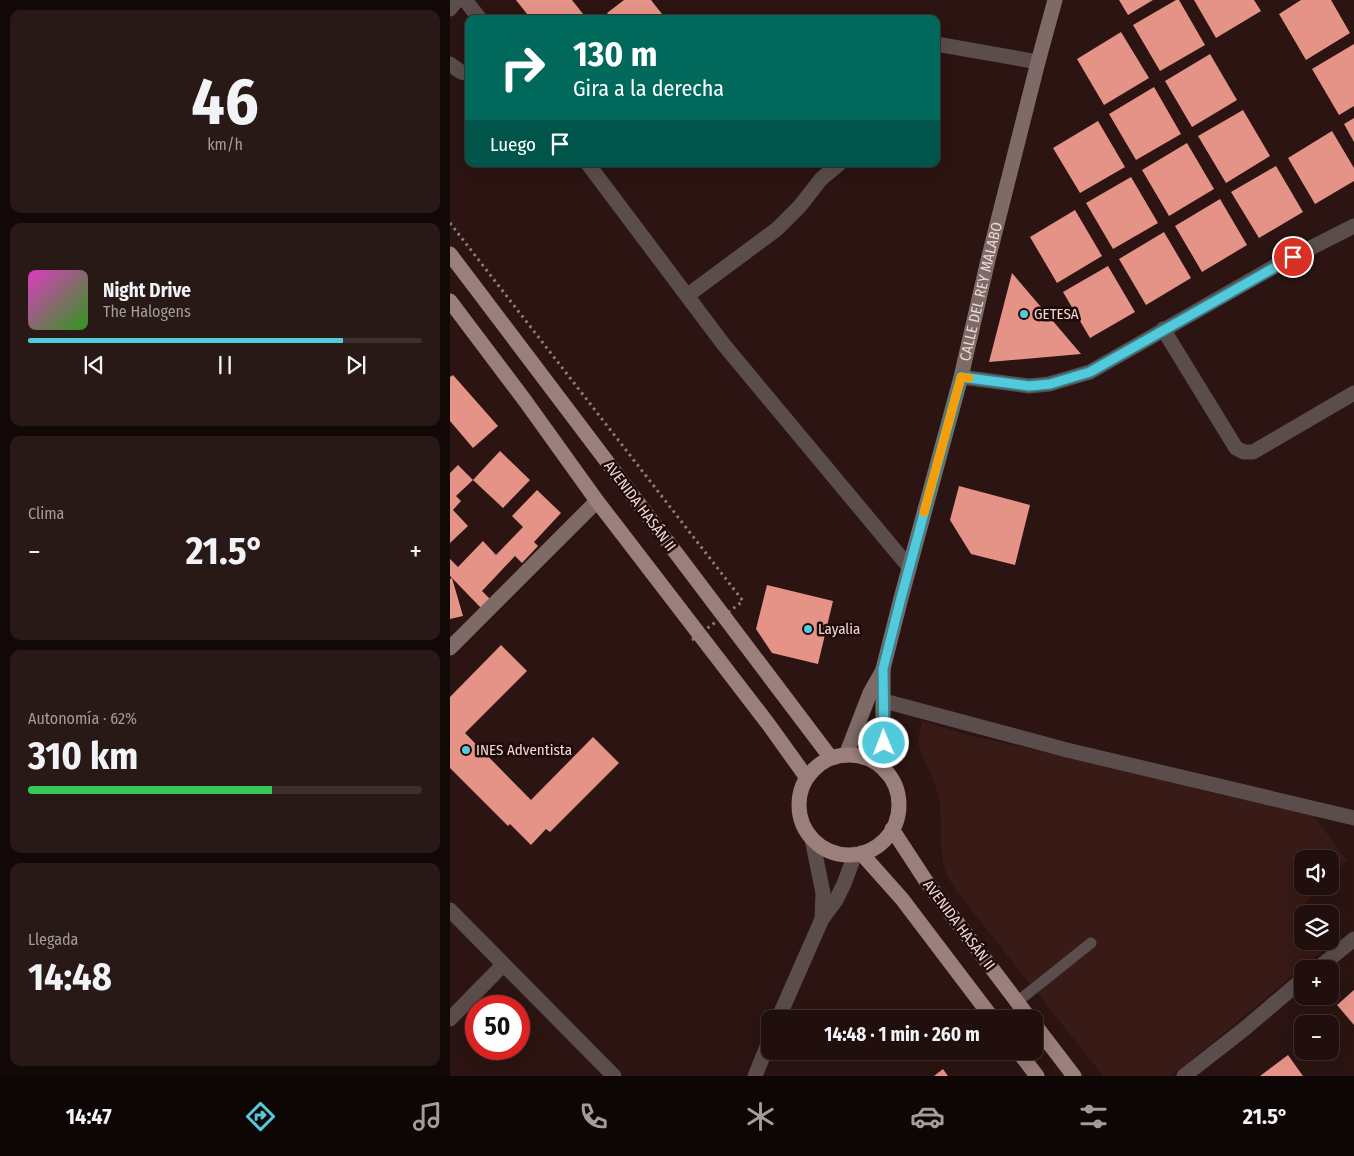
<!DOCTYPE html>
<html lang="es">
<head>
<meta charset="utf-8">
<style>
  :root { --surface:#200f0d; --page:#281816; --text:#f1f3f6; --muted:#a29c9d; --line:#3d2f2e; --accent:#53cadc }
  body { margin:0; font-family:"Fira Sans Condensed",sans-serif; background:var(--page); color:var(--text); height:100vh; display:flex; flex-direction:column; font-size:19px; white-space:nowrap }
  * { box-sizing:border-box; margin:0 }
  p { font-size:16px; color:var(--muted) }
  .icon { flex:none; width:28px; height:28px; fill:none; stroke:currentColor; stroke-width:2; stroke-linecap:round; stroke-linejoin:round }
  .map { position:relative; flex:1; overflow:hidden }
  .details { display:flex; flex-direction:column; gap:10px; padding:10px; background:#120807; width:450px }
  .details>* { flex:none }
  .banner { position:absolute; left:15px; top:15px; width:475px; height:152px; border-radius:10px; box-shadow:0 5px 20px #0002,0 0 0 1px var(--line); background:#00695c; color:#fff; overflow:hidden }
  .buttons { position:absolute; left:844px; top:850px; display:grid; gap:10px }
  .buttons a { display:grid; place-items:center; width:45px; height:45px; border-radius:10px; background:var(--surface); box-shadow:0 5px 20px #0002,0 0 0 1px var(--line); font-size:25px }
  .speed { position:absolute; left:15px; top:995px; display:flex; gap:10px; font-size:25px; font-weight:700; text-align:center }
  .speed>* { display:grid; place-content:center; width:65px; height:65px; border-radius:50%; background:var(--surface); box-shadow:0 5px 20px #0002,0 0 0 1px var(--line); line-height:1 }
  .speed .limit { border:8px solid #d22; background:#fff; color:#111 }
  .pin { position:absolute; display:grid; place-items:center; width:42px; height:42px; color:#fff; margin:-21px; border:2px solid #fff; border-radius:50%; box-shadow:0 1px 5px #0007 }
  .me { position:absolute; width:55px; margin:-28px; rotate:359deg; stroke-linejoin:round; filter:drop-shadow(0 0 4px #0008) }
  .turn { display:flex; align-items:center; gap:18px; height:105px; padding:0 25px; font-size:22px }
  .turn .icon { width:65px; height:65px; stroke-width:2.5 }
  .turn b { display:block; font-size:35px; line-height:42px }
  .then { display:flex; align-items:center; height:48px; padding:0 25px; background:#0003; gap:10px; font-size:19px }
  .big { font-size:38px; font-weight:700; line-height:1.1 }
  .details .widget { flex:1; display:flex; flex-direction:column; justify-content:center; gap:8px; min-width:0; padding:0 18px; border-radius:10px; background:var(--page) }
  .details .dial { align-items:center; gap:0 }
  .dial b { font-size:65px; line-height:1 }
  .song { display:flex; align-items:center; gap:15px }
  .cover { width:60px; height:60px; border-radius:8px; background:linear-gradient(135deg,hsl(310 70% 55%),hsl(110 70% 35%)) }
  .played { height:5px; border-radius:2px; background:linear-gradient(90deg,var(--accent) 80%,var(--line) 80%) }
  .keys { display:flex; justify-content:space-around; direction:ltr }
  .heat { display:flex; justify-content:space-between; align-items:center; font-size:28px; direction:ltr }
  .charge { height:8px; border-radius:4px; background:linear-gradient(90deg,#34c759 62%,var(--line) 0) }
  .trip { position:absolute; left:311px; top:1010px; width:282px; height:50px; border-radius:10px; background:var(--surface); box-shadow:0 5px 20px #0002,0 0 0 1px var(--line); font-weight:700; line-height:50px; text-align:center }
  .menu { display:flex; height:80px; justify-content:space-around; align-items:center; background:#0d0605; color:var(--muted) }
  .menu .icon { width:35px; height:35px }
  .menu .on { color:var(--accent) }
  .menu b { font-size:22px; color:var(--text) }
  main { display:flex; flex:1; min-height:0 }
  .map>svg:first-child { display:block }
</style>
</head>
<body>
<main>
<section class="details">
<div class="widget dial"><b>46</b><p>km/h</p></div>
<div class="widget">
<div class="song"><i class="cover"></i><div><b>Night Drive</b><p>The Halogens</p></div></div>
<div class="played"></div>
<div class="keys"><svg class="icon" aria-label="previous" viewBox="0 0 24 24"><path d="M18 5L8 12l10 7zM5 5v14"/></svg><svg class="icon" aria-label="pause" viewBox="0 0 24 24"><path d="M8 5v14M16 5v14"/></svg><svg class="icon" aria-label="next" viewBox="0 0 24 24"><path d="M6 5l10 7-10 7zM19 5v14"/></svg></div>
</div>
<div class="widget"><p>Clima</p>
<div class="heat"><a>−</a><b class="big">21.5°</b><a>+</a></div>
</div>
<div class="widget"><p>Autonomía · 62%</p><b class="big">310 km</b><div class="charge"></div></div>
<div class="widget"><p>Llegada</p><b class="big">14:48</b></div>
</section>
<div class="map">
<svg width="904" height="1076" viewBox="0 0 904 1076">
  <rect width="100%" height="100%" fill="#2b1411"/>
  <!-- built -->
  <path fill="#381a16" d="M472 721 514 734 860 811 897 860 880 878V859H852V886H872L854 904 863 914H852V941H880V933L886 940 722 1076H653L507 892 497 876 493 864 491 845 490 802 484 782 468 745Z"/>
  <!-- building -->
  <path fill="#e69387" d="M66 0H122L137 19H81Z
    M174 0H201L216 19H162L157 13Z
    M669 0H703L678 15Z
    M726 0H729L755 45 710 71 683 25Z
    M744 0H804L811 11 766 38Z
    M851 0H881L900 33 856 60 829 14Z
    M671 32 699 78 654 105 627 59Z
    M904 44V106L889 115 862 69Z
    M760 54 787 100 742 127 715 81Z
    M704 87 731 134 686 160 659 114Z
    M793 110 820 156 776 183 748 136Z
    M904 118V142L894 124Z
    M648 121 675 167 630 193 603 148Z
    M882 131 904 168V181L865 204 838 158Z
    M737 143 764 189 719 216 692 170Z
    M826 166 853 212 809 238 781 192Z
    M681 177 708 223 663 249 636 203Z
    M770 199 797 245 752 272 725 226Z
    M625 210 652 256 607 283 580 237Z
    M714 232 741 278 696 305 669 259Z
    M658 266 685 312 640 338 613 292Z
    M562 273 631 354 539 362Z
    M3 375 48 426 23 448 0 421V377Z
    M50 451 80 480 53 508 23 480Z
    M8 465 23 480 6 496 11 501 3 510 18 526 0 543V473Z
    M509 486 580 505 565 565 521 554 500 520Z
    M87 490 111 513 84 542 88 546 72 563 65 556 32 591 40 599 31 608 2 578 13 616 0 619V579L2 578 0 576V559L8 567 33 541 46 555 73 527 62 516Z
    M317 585 383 601 368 664 322 653 306 629Z
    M51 645 77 671 15 733 81 800 143 737 169 763 100 832 96 829 81 845 60 824 58 826 0 768V697Z
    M904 990V1025L887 1005Z
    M838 1055 853 1076H810Z
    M493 1069 498 1076H484Z"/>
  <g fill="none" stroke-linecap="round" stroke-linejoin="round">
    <!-- path -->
    <path stroke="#907c79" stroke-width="3" stroke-dasharray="2.5 4" stroke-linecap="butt" d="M0 223 293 601"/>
    <!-- lane -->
    <path stroke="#5a4d4b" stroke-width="11" d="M567 1002 641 943"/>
    <!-- street -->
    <path stroke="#5a4d4b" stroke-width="15" d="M15 0 30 19
      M0 9 7 0
      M492 45 588 62
      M0 64 11 72 19 74
      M138 164 274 345 459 567
      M238 295 327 229 350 206 371 179 389 164
      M713 329 786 448 794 452H803L904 393
      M511 377 579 386 599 384 640 372 827 265 904 226
      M434 701 617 750 904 818
      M362 839 373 893 372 919
      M0 910 164 1076
      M867 969 904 939
      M0 1019 53 965
      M328 1019 372 919 386 900 394 884 405 854
      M305 1076 320 1039
      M734 1076 793 1030 852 980"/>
    <!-- secondary -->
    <g stroke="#7e6a66" stroke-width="15">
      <path d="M0 648 147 501"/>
      <path d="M396 755 420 693 433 670"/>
      <path id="s1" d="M435 771 433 729V669L451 598 511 377 538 260 588 62 605 0"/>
    </g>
    <!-- primary -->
    <path stroke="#9a7f7b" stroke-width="15" d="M0 254 381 758
      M0 301 76 402 147 501 319 725 357 778
      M349 805a50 50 0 1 1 100 0a50 50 0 1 1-100 0Z
      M442 829 476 881 580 1019
      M411 853 452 899 543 1019
      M585 1025 624 1076
      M568 1051 587 1076"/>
    <!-- path-bridge -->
    <path stroke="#907c79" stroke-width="3" stroke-dasharray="2.5 4" stroke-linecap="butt" d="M242 640 293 601"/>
  </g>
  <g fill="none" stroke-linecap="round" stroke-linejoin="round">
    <defs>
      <path id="route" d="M434 743 433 669 451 598 511 377 579 386 600 384 640 372 843 257"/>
    </defs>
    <!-- route casing -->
    <use href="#route" stroke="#36838f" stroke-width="12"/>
    <!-- route -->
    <use href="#route" stroke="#53cadc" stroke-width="9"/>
    <!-- slow -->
    <path stroke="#f59e0b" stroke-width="9" d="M474 512 511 377 519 378"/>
  </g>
  <!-- markers -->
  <g fill="#53cadc" stroke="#200a08" stroke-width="2">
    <circle cx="574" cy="314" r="5"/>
    <circle cx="358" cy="629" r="5"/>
    <circle cx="16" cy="750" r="5"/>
  </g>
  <g text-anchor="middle" stroke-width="5" stroke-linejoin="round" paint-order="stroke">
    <!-- street labels -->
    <g font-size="15" fill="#ead9d6" stroke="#200a08">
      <text dy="5" stroke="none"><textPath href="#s1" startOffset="492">CALLE DEL REY MALABO</textPath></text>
      <text transform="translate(190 506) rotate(53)" y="5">AVENIDA HASÁN II</text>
      <text transform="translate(509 925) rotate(53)" y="5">AVENIDA HASÁN II</text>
    </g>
    <!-- poi labels -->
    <g font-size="15" fill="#ead9d6" stroke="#200a08" text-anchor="start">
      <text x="584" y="319">GETESA</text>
      <text x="368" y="634">Layalia</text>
      <text x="26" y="755">INES Adventista</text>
    </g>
  </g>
</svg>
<div class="buttons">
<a><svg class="icon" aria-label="sound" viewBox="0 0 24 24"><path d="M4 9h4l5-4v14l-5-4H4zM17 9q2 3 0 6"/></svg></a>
<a><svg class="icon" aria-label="layers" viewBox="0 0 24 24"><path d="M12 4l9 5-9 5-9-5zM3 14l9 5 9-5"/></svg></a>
<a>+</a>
<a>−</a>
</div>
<div class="speed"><div class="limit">50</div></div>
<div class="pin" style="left:843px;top:257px;background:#d93025"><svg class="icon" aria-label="arrive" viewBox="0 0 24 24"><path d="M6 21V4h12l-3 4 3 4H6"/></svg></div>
<svg class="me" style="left:434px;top:743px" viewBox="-20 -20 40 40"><circle r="17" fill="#53cadc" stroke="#fff" stroke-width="3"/><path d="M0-11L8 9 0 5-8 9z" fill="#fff"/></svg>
<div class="trip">14:48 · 1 min · 260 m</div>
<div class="banner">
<div class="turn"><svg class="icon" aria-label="right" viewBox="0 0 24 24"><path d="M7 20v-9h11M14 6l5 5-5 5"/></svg><div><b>130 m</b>Gira a la derecha</div></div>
<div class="then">Luego<svg class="icon" aria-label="arrive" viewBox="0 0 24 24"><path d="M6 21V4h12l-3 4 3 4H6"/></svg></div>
</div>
</div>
</main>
<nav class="menu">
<b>14:47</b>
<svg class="icon on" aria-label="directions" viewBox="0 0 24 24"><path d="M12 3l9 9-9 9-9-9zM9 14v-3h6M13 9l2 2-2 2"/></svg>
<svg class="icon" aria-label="music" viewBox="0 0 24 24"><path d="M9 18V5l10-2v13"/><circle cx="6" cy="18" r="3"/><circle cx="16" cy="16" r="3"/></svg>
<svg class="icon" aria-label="phone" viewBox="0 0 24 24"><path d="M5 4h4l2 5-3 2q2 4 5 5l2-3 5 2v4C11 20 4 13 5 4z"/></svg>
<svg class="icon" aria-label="climate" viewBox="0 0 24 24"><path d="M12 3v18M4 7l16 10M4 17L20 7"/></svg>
<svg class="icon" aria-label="car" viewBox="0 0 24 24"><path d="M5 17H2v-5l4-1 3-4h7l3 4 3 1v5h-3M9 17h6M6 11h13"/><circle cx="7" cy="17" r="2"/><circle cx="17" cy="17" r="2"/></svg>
<svg class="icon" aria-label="filters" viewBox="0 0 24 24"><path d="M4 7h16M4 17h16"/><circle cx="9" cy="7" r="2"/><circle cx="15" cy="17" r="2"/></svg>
<b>21.5°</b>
</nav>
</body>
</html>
